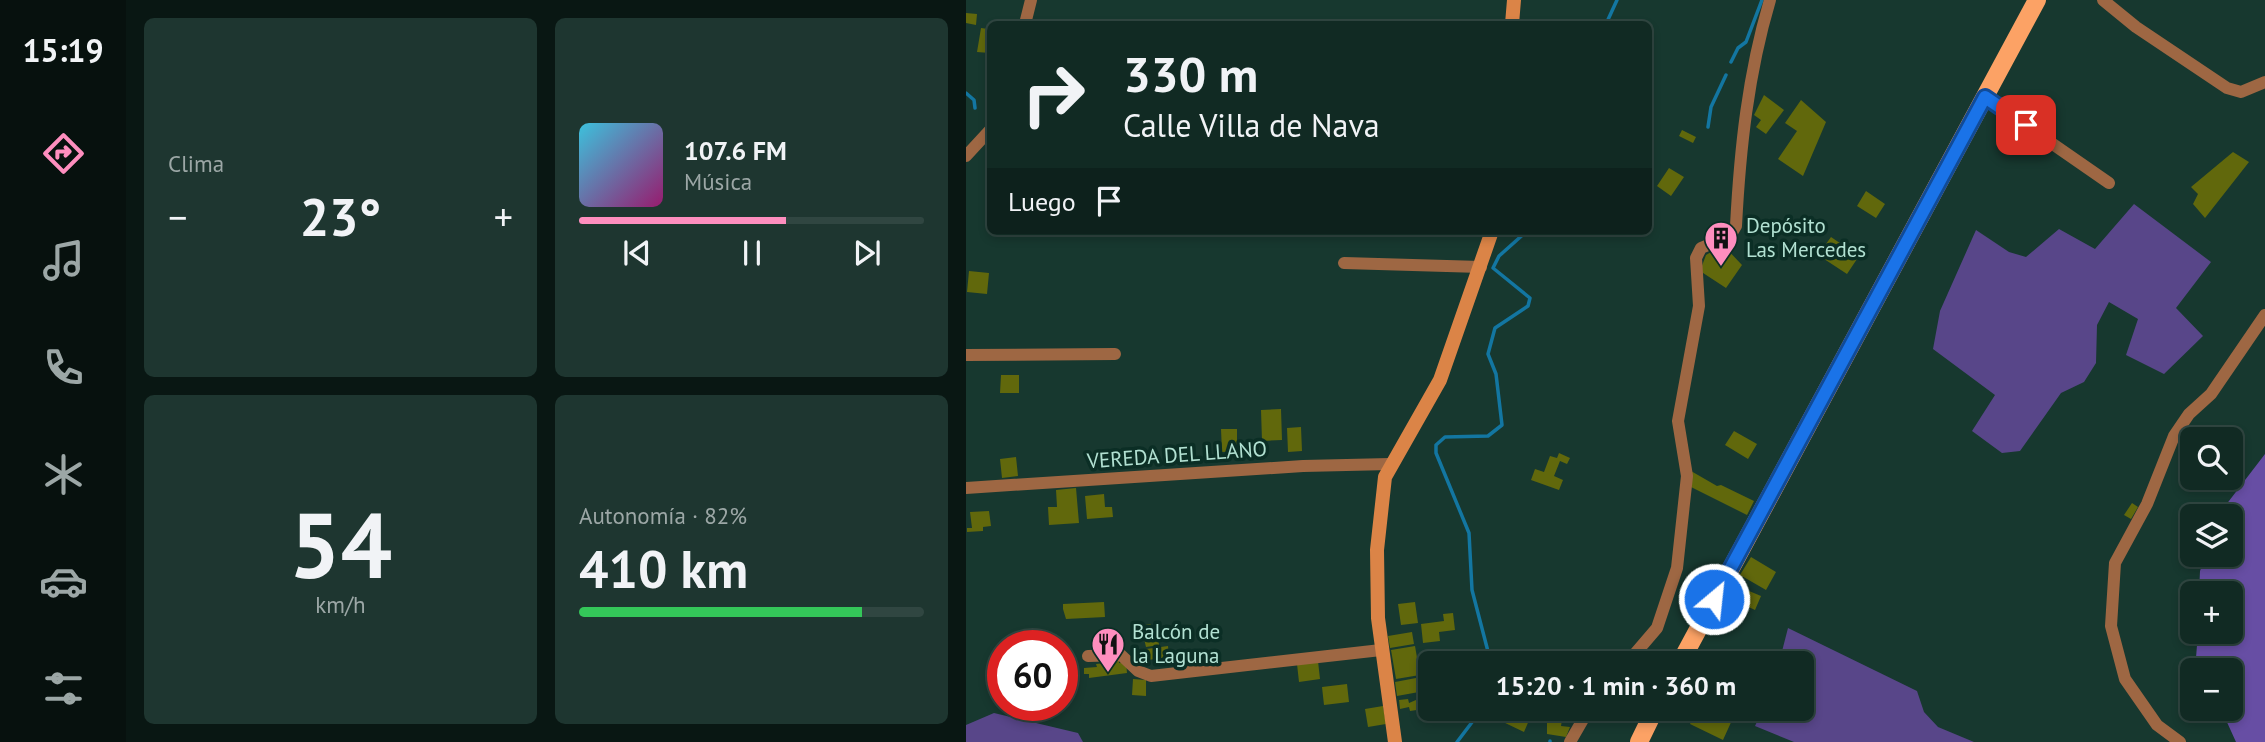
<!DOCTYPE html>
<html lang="es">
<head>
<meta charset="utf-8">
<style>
  :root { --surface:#112a23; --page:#1e3630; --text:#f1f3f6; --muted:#9ca7a6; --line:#304641; --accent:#fe8ebe }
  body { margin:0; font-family:"PT Sans",sans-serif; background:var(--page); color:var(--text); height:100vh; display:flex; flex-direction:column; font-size:26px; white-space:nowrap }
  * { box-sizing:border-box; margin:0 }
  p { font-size:23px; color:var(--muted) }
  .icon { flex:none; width:38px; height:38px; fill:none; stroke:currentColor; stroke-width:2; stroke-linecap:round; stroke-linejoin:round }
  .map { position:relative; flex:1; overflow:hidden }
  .panel { display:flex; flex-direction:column; gap:18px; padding:18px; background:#091713; width:840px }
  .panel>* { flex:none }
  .hud { position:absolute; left:21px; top:21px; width:665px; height:214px; border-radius:10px; box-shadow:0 4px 10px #0003,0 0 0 2px var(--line); background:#112a23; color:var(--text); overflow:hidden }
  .fabs { position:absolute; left:1214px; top:427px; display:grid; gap:14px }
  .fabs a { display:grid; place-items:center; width:63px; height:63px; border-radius:10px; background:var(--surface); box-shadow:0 4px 10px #0003,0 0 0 2px var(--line); font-size:35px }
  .speed { position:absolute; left:21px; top:630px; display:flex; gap:14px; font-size:35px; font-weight:700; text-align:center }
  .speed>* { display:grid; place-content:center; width:91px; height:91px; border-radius:50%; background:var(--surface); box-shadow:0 4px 10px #0003,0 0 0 2px var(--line); line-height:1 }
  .speed .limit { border:10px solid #d22; background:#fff; color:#111 }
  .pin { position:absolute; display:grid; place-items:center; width:60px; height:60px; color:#fff; margin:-30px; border-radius:14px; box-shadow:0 4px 10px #0006 }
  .me { position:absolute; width:77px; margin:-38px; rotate:28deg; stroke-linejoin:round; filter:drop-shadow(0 0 5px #0008) }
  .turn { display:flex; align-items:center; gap:24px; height:147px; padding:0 21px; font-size:32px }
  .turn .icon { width:91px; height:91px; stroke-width:2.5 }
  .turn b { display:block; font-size:49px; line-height:60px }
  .then { display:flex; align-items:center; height:66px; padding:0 21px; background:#0003; gap:14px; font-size:26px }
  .big { font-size:52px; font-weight:600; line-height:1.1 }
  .panel .card { flex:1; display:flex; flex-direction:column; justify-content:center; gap:10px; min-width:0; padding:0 24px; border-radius:10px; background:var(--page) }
  .panel .dial { align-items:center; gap:0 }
  .dial b { font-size:91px; line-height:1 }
  .song { display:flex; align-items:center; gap:21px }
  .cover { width:84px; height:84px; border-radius:10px; background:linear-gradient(135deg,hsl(190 70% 55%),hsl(320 70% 35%)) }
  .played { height:7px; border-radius:4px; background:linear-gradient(90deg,var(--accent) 60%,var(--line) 60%) }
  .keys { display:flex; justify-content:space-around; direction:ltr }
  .heat { display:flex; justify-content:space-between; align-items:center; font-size:38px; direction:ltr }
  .charge { height:10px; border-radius:5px; background:linear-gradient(90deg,#34c759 82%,var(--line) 0) }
  .panel .tiles { flex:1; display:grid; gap:18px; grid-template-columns:repeat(2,1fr) }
  .trip { position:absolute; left:452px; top:651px; width:396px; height:70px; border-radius:10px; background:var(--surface); box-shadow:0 4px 10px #0003,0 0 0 2px var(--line); font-weight:600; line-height:70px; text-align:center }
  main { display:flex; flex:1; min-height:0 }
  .tab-bar { display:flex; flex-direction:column; width:126px; justify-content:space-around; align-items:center; background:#07110e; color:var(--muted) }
  .tab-bar .icon { width:49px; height:49px }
  .tab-bar .on { color:var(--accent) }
  .tab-bar b { font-size:32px; color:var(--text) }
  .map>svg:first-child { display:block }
</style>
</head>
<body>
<main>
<nav class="tab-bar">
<b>15:19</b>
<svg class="icon on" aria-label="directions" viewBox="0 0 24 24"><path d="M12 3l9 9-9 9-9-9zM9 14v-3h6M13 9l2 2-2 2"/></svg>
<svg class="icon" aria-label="music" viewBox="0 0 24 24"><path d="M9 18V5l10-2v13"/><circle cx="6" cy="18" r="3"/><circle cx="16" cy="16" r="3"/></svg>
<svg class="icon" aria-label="phone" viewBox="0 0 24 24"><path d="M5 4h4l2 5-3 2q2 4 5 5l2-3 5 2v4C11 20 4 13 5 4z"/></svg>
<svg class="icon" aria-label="climate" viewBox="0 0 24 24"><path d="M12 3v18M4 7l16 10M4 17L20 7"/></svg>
<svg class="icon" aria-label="car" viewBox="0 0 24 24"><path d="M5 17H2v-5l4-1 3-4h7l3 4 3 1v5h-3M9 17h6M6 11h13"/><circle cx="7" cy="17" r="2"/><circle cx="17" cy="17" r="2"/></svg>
<svg class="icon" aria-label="filters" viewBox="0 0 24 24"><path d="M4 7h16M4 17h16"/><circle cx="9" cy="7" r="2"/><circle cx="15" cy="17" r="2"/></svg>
</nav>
<section class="panel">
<div class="tiles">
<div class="card"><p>Clima</p>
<div class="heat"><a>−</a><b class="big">23°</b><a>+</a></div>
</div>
<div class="card">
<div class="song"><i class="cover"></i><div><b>107.6 FM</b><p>Música</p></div></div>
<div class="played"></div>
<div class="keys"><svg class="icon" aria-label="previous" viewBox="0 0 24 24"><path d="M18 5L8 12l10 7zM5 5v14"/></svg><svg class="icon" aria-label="pause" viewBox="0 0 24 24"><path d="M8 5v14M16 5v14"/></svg><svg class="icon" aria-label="next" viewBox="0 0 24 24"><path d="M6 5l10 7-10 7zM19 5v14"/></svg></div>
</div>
<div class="card dial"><b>54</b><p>km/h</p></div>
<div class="card"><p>Autonomía · 82%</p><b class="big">410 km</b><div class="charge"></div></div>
</div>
</section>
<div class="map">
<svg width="1299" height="742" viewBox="0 0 1299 742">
  <rect width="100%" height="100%" fill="#17382f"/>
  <!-- green -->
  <path fill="#584689" d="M1168 204 1245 262 1210 308 1237 336 1198 374 1160 355 1172 319 1143 302 1131 325 1130 363 1118 382 1095 393 1054 451 1036 453 1006 431 1029 395 967 349 974 311 1010 230 1043 252 1060 257 1093 229 1129 249Z
    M822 628 951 691 958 712 972 727 1008 742H828L789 726 797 709H835V663H813Z
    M28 713 112 733 117 742H0V725Z"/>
  <!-- forest -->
  <path fill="#674ea4" d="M1299 454V742H1270L1255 709H1265V670H1236L1230 658 1232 632H1265V593H1233L1234 571 1240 555H1265V516L1253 514Z"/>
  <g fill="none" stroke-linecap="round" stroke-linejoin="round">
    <!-- stream -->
    <path stroke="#1376a1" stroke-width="3.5" d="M640 24 651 0
      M765 62 772 48 780 42 796 0
      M0 93 8 100 9 108
      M742 127 745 107 760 75
      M525 663 506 590 503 533 470 453V445L479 437 522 436 536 425 530 374 522 354 529 328 562 306 564 298 527 268 533 256 561 231
      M567 709H568
      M584 741V742
      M491 742 516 709"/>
  </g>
  <!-- building -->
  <path fill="#61680c" d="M0 13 11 14 10 25 0 23Z
    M23 24 24 53 11 52 15 28 22 29Z
    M798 95 818 110 800 134 790 127 795 120 788 115Z
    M835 100 860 122 837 176 812 159 831 131 819 123Z
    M716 130 730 137 727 143 713 136Z
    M1267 152 1283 162 1239 218 1227 204 1232 194 1225 187Z
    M703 168 718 177 705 196 691 186Z
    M900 191 919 204 910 218 891 206Z
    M865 237 893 256 881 274 852 255Z
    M757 245 776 265 760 288 734 271 740 255Z
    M3 271 23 273 21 294 1 292Z
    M35 375H53V393H34Z
    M315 409 316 440 296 441 295 410Z
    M335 427 336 451 322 452 321 428Z
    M255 429H271V451L256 452Z
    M768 431 791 444 782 459 759 445Z
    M593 453 604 458 601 464 594 461 588 476 597 480 593 490 565 480 569 469 578 472 584 456 591 458Z
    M50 457 52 476 36 478 34 459Z
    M725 471 751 486 755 485 788 501 781 515 725 487Z
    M110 488 113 523 83 525 82 507H91L90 490Z
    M138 494 139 507H146L147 517 121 519 119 496Z
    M1166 503 1172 507 1165 519 1158 515Z
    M23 511 25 526 17 527V531L1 532V528H6L4 512Z
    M785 557 810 572 800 590 774 575Z
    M776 588 795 596 789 610 770 601Z
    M138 602 139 617 100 619 97 609V604Z
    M449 602 452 623 435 625 432 604Z
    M487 613 489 630 473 632 474 641 457 643 455 624 478 621 477 614Z
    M184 624 191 630 193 645 180 647 175 626Z
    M446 632 448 644 424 648 422 636Z
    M202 646 203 657 175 661 173 650Z
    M449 646 454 675 430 679 425 650Z
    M153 658V663L160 662 161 673 123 678V674H118V668L131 667 130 664 140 663 139 659Z
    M352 661 354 679 333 682 331 664Z
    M450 678 453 692 431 696 429 682Z
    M167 679 180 680V696L166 695Z
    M381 684 383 702 358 705 356 687Z
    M457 697 458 702 464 700V708L444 711 443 707 434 709 433 700 442 699 443 703Z
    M417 706 420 724 402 727 399 709Z
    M541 709 564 718 558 732 535 721Z
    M731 709H747L767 718 757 740 724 724Z
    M581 711 597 714 595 726 604 727 600 737 581 734Z"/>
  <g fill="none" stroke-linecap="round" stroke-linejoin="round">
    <!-- minor -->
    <path stroke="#9e6743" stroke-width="12" d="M1137 0 1170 27 1261 88 1275 92 1299 82
      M59 24 65 0
      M1019 97 1143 183
      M0 156 24 130
      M378 263 515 267
      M0 355 149 354
      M0 488 337 466 424 464
      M122 656 155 655 172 671 185 676 415 650
      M661 663 691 628 711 568 721 476 712 421 733 306 730 258 735 248 764 236 770 226C774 149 782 74 804 0
      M604 742 623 709
      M1214 742 1191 725 1159 679 1145 626 1149 563 1181 504 1208 436 1223 414 1245 394 1299 315"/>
    <!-- secondary -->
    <path stroke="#db8447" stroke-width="14" d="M546 24 548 0
      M429 742 412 618 411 550 419 477 474 380 526 231"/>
    <!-- primary -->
    <path stroke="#fca265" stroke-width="18" d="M714 663 1071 0
      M673 742 689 709"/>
  </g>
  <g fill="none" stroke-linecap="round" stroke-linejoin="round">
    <defs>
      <path id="route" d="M748 599 1019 97 1060 125"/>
    </defs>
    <!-- route casing -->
    <use href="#route" stroke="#114b97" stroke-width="18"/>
    <!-- route -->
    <use href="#route" stroke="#1a73e8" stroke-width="12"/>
  </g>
  <!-- icons -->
  <defs>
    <symbol id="building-pin" viewBox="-11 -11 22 30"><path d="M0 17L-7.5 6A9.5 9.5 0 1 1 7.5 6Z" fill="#fe8ebe" stroke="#0b2e25"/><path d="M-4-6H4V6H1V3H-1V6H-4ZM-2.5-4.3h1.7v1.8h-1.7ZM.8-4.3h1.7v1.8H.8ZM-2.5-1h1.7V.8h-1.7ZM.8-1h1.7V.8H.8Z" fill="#111"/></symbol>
    <symbol id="restaurant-pin" viewBox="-11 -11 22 30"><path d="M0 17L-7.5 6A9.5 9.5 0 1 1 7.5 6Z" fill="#fe8ebe" stroke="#0b2e25"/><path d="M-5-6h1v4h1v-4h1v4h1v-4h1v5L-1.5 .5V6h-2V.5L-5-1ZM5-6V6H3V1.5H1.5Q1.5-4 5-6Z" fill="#111"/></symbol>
  </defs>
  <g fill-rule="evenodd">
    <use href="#building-pin" x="736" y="219" width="38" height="52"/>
    <use href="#restaurant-pin" x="123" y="625" width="38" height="52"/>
  </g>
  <g text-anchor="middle" stroke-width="7" stroke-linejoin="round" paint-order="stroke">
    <!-- poi labels -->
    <g font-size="21" fill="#b2e1d2" stroke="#0b2e25" text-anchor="start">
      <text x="780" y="233">Depósito<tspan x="780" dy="24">Las Mercedes</tspan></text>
      <text x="166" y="639">Balcón de<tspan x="166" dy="24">la Laguna</tspan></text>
    </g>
    <!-- street labels -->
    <g font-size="21" fill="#b2e1d2" stroke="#0b2e25">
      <text transform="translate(211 455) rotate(-4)" y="7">VEREDA DEL LLANO</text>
    </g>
  </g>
</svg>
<div class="fabs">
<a><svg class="icon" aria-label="search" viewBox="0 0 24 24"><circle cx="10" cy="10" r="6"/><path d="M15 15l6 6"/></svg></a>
<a><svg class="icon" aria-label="layers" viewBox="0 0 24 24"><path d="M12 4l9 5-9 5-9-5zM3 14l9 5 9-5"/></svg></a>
<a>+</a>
<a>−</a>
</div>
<div class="speed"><div class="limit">60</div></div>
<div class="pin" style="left:1060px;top:125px;background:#d93025"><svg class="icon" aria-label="arrive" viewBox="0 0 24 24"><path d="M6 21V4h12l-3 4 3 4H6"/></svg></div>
<svg class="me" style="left:748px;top:599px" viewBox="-20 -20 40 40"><circle r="17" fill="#1a73e8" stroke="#fff" stroke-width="3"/><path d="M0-11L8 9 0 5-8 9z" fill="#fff"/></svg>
<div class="trip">15:20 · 1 min · 360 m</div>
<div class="hud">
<div class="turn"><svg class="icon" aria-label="right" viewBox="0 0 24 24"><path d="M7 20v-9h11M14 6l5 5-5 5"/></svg><div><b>330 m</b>Calle Villa de Nava</div></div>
<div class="then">Luego<svg class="icon" aria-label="arrive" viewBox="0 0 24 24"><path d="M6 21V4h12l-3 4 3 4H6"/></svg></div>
</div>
</div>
</main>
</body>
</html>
